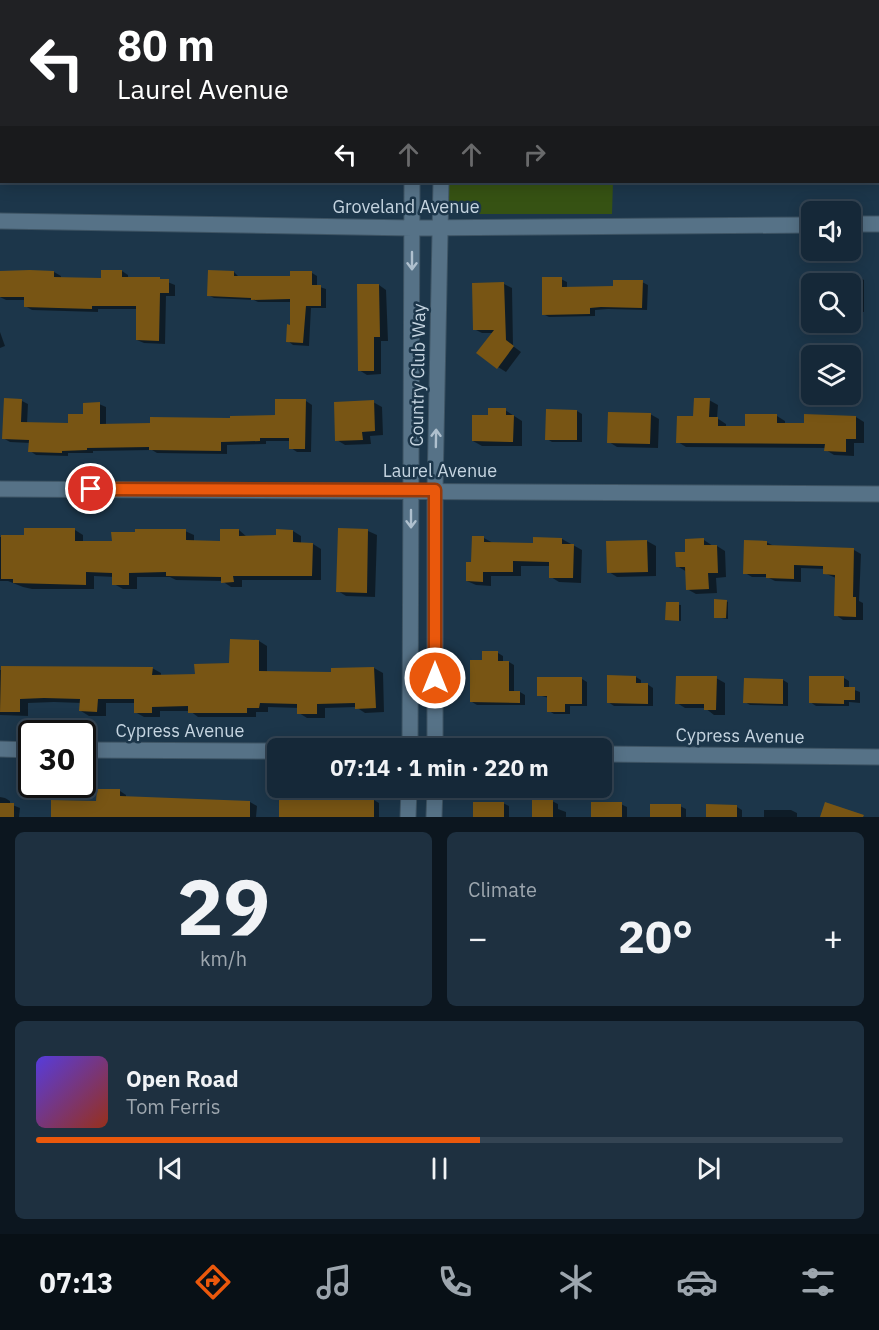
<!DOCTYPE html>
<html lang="en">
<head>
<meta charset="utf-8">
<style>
  :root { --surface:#152838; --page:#1e3040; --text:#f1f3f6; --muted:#9da6ae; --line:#344453; --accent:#ea580c }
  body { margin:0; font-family:"IBM Plex Sans",sans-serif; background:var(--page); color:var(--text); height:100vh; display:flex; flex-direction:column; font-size:22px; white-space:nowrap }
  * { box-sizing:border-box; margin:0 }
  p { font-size:20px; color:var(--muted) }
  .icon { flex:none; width:33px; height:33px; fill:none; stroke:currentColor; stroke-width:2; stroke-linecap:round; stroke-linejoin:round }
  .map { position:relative; height:817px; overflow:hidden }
  .sheet { display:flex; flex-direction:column; gap:15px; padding:15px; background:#0c161f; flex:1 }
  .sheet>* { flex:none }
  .top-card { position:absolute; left:0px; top:0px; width:879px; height:183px; box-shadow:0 3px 15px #0003,0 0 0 2px var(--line); background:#202124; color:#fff; overflow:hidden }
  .tools { position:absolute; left:801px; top:201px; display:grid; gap:12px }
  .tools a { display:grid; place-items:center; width:60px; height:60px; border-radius:9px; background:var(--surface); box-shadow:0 3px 15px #0003,0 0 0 2px var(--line); font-size:30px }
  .speed { position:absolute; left:18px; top:720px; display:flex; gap:12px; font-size:30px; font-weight:700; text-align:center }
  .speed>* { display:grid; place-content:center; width:78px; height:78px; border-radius:50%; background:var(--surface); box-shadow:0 3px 15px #0003,0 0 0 2px var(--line); line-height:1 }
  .speed .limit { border:3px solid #111; border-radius:9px; background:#fff; color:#111 }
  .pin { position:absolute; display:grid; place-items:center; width:51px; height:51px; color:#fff; margin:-26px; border:3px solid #fff; border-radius:50%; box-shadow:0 2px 6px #0007 }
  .me { position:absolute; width:66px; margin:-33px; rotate:0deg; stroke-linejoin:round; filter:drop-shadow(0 0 4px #0008) }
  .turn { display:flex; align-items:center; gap:21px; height:126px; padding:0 18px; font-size:27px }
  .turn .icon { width:78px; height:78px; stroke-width:2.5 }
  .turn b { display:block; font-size:42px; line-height:51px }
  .lanes { display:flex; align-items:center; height:57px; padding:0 18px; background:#0003; justify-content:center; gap:30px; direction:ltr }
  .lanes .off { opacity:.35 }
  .big { font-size:45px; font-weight:700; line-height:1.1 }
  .sheet .card { flex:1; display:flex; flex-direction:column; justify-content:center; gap:9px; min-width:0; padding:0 21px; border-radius:9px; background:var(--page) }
  .sheet .dial { align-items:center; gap:0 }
  .dial b { font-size:78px; line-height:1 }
  .song { display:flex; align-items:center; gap:18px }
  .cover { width:72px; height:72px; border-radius:9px; background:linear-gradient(135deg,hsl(250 70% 55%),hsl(10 70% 35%)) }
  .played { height:6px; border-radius:3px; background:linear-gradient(90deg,var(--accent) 55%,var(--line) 55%) }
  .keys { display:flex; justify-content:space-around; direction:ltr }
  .heat { display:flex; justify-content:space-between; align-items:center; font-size:33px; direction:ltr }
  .sheet .tiles { flex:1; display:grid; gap:15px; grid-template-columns:1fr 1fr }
  .card:last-child { grid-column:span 2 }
  .trip { position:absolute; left:267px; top:738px; width:345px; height:60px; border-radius:9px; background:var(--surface); box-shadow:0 3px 15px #0003,0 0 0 2px var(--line); font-weight:700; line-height:60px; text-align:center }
  .dock { display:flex; height:96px; justify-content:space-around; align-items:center; background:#081016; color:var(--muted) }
  .dock .icon { width:42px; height:42px }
  .dock .active { color:var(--accent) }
  .dock b { font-size:27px; color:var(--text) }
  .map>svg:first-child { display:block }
</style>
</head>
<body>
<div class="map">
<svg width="879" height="817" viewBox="0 0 879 817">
  <rect width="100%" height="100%" fill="#1c364a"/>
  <!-- green -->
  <path fill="#365213" d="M440 0H619L440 2Z
    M441 182H613L612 214H468L452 211 441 204Z"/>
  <!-- shadow -->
  <path fill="#0007" d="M1 0H37L39 2H2V28Z
    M67 0H97V2H67Z
    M187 0 219 1 221 2H187Z
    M324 0H346L349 2H324Z
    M624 0H645L647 2H624Z
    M671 1H697L699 2H671Z
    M0 58H2V84L0 83Z
    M0 139H2V175L0 165Z
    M319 182H377V184L325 185Z
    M690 182H717V184H694Z
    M122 271 128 275V279H160L175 285V296H166L165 344 144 343 137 340V309H98V312L32 310 25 306 26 300H6L0 297V273L54 272 61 276V278L102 280Z
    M234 272 239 277H291L312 273 317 276V286L326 289V308H311L309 346 293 345 288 341 291 326V302H258L254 300 214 298 208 295Z
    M837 276 859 277 864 280V312L850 311V284H836Z
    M561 279 567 282V289L615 287 642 282 648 285 647 310 608 309 595 310V316L549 317 543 314Z
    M504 284 512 288 513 346 521 352 506 372 498 367 493 333H482L474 329Z
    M379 285 386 290 388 341H381V374L367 375 359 370Z
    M0 332 5 346 0 348Z
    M709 400 718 405 717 418 726 424V428H747L777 416 785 421V425H805L856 417 864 422V443H854V456L834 455 826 450V448L686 447 678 442Z
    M22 401 28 404 27 424 70 425 99 404 106 407V426L277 417 306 401 312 405 311 452H297L291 448V441H266V444L227 445V454L157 453 152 450 93 451V453H68V456L36 455 30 451V443L10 442 3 438Z
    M373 402 382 407 383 435 370 436 371 444 345 445 337 440Z
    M505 410 522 421V446H482L473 441Z
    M577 411 582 414V442H552L547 439Z
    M650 414 659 419 658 448 617 447 609 442Z
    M75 530 83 535V542L113 543 185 531 194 535V542H222L239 530 247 537H277L293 531 301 536V544H313L321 549V580H242V587H231L222 581 176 580 170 577H137V589H123L114 584V577L94 576V589H32L23 587 8 581H0V537H25Z
    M339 530 368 531 377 535 375 597 346 596 338 591Z
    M473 538H484L493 543 535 545 562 539 582 550 581 583 559 582 551 577V566H521V576H491V586L476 585 467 581 473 564Z
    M704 540 713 546H717L725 551 726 577 716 578 717 593 696 594 687 589V572L677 566Z
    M647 541 656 546V576L617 577 609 572Z
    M766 542 774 546 854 550 861 554 859 601 863 603V620H843L836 615V578L824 573 825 569 801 568V582L775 581 767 577H752L745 573Z
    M726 601 728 602V619L715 617Z
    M667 604 681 605V621L667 619Z
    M259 641 267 646V673L332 674 374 668 383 673 384 712 365 713 356 707 325 708V718H307L299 713V708L268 707V712H256V717H198L190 711H160V717H144L135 712 136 703H106V716H89L81 711V703L54 702 28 703V716L0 715V670L152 668 161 673V676H196L231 665Z
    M483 653H498L503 656V662H509L514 665V692H520L525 695V705H477L472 702 483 662Z
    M636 677 641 680V684H647L653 688V706H614L608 702Z
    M716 678 725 683V715H714L705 708H685L677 703Z
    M844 678 849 681V688L860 692V703L849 702V706H816L810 702Z
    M582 679 587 682V706H570V714H554L549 711V698L538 695Z
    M783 680 788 683V706L750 705 745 702Z
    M120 791 126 795V798L250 802 257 806 256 817H52L98 803Z
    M0 797 5 798 10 801V804L20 808 19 817H0Z
    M374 800 379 803V817H280Z
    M552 801 558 804V809L566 812V817H534Z
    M503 803 509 806V817H475Z
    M621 804 627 807V817H593Z
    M680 806 686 809V817H652Z
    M708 806 737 807 742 810V817H708Z
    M764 810H791L797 813V817H764Z"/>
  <!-- building -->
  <path fill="#785514" d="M30 270 54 271V277L101 278V270H122V277H160V279H169V293H160L159 341 136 340V306H92V309L24 307V297H0V271Z
    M208 270 234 271V276H290V271H312V285H321V306H306L303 343 286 342 287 324 290 325V299L251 300V298L207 296Z
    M542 277H562V287L613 286V280H643L642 308 601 307 590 308V314L542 315Z
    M504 282 506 340 514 346 497 369 476 353 494 330H473L472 283Z
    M357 284H379L380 337H374V371H358Z
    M4 398 22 399 21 422 68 423V414H83V403L100 402V424L150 423V417L230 418V416L275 415V399H306L305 449H289V438H260V441L221 442V451L149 450V447L87 448V450L62 451V453L28 452 29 440 2 439Z
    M694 398H710L709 417H718V426H745V414H777V423H804V414L856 416V439H846V452L824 451 825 444 676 443 677 416H693Z
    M374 400 375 431 362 432 363 440 335 441 334 402Z
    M488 408H506V415H514L513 442 472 441V415H488Z
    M546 409 577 410V440H545Z
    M608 412 651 413 650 444 607 443Z
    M24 528H75V541H112L111 532H135V529H186V540L220 541V529H239V536L276 535V529L293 530V542L313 543 312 576H233L234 582 221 583V577L166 576V572L129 573V585H112V573L86 572V585L13 583V579H1V535H24Z
    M338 528 368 529 367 593 336 592Z
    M472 536H484V542L533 543V537L562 538V544H574L573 578H549V562L513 561V572H483V582L466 581V562H471Z
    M704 538V545H717L718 573H708L709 589 686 590 685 567H676L675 552H685V539Z
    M647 540 648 572 607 573 606 541Z
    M744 540 767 541V545L854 548 853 597H856V617L834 616 835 575 823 574V566L794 565V579L766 578V574H743Z
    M714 599 727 600 726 618H714Z
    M666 602H679V621L665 620Z
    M230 639 259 640V671L331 672V668L374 667 376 708 355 709V703L317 704V714H297V704L260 703 259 708H247V713H188V706L152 707V713H134V699H98L97 712 79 711 80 699 44 698 20 699V712H0L1 666 153 667 152 675 195 674 194 664 229 663Z
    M482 651H498V661H509V691H520V703L470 702V660H482Z
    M607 675 636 676V683H648V704L607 703Z
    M676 676H717L716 710H704V704H675Z
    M809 676H844V687H855V700H844V704L809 703Z
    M537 677H582V704H565V712H547V696H537Z
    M744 678 783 679V704L743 703Z
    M97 789H120V796L250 801V817H51V800L96 801Z
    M374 798V817H279V800Z
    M553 799V817H532V800Z
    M473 802H504V817H473Z
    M591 802H622V817H591Z
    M825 802 864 815 863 817H820Z
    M0 803H14V817H0Z
    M650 804H681V817H650Z
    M706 804 737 805V817H706Z"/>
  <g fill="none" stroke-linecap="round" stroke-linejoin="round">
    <defs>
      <path id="minor" d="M440 0V2
        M413 2V0
        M0 221 412 228 812 225
        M850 224H879
        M0 489 879 494
        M410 748 412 182
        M435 748V490L441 182
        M0 749 32 750
        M82 750 278 751
        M602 754 879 757
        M408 817 409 788
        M434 817 435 788"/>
    </defs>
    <!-- minor casing -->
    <use href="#minor" stroke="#3e5464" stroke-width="17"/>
    <!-- minor -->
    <use href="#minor" stroke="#567287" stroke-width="15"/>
  </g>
  <!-- one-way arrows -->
  <defs><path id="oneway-shaft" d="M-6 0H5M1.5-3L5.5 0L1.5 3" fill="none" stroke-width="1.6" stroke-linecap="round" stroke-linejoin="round" transform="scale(1.5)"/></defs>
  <g stroke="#afc0ce">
    <use href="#oneway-shaft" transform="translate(412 261) rotate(90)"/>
    <use href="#oneway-shaft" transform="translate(436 438) rotate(-89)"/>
    <use href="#oneway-shaft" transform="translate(411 519) rotate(90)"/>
  </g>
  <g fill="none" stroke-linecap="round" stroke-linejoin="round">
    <defs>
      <path id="route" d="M91 489 435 490V678"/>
    </defs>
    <!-- route casing -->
    <use href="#route" stroke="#983908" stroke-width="15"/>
    <!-- route -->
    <use href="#route" stroke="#ea580c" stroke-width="10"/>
  </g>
  <g text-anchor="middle" stroke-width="5" stroke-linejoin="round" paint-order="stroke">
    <!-- street labels -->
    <g font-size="18" fill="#c5d4e0" stroke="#1c364a">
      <text x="406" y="213">Groveland Avenue</text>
      <text transform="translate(418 375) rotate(-89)" y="6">Country Club Way</text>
      <text x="440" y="477">Laurel Avenue</text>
      <text x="180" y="737">Cypress Avenue</text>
      <text transform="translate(740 736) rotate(1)" y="6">Cypress Avenue</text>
    </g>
  </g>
</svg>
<div class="tools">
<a><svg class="icon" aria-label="sound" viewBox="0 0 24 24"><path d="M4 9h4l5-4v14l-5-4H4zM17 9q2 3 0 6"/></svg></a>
<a><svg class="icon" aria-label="search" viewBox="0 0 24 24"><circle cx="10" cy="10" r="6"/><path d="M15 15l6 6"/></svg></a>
<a><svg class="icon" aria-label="layers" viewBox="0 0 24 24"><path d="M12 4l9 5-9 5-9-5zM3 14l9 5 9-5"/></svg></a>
</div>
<div class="speed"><div class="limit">30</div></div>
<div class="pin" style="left:91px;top:489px;background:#d93025"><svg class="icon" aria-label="arrive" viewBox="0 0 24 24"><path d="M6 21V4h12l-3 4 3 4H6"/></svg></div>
<svg class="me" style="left:435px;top:678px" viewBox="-20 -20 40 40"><circle r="17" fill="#ea580c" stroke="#fff" stroke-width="3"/><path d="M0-11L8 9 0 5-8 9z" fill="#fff"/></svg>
<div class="trip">07:14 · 1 min · 220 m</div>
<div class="top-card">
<div class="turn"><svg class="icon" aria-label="left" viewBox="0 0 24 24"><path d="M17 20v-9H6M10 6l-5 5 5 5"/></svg><div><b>80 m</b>Laurel Avenue</div></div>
<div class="lanes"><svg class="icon" aria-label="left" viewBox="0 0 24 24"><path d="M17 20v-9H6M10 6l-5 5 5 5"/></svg><svg class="icon off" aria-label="ahead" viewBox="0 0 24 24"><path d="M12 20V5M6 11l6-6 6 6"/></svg><svg class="icon off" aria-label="ahead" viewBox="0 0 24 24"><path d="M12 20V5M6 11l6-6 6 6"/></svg><svg class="icon off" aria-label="right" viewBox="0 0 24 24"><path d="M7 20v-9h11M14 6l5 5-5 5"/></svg></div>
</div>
</div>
<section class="sheet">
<div class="tiles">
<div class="card dial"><b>29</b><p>km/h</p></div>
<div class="card"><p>Climate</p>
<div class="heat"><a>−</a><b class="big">20°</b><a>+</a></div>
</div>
<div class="card">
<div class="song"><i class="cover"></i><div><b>Open Road</b><p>Tom Ferris</p></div></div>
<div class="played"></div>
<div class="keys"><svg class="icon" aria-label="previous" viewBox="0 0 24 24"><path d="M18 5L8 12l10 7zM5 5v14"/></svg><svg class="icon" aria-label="pause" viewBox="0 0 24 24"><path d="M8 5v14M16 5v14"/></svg><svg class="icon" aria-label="next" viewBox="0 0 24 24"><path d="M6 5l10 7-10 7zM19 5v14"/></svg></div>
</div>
</div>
</section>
<nav class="dock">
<b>07:13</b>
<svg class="icon active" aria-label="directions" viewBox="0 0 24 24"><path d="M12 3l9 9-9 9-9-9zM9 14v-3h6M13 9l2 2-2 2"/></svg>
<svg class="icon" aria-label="music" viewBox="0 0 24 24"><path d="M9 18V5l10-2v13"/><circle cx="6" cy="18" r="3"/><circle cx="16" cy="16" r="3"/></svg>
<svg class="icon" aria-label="phone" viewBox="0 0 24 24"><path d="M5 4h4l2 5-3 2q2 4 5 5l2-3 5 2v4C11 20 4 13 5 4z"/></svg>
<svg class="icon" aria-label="climate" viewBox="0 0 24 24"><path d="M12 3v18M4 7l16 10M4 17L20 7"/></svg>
<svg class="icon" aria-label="car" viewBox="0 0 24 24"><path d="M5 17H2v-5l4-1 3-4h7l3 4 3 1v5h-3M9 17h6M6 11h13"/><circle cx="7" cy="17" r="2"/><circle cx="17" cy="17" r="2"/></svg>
<svg class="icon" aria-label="filters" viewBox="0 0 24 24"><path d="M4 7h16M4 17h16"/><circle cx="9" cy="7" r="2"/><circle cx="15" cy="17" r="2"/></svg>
</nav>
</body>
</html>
